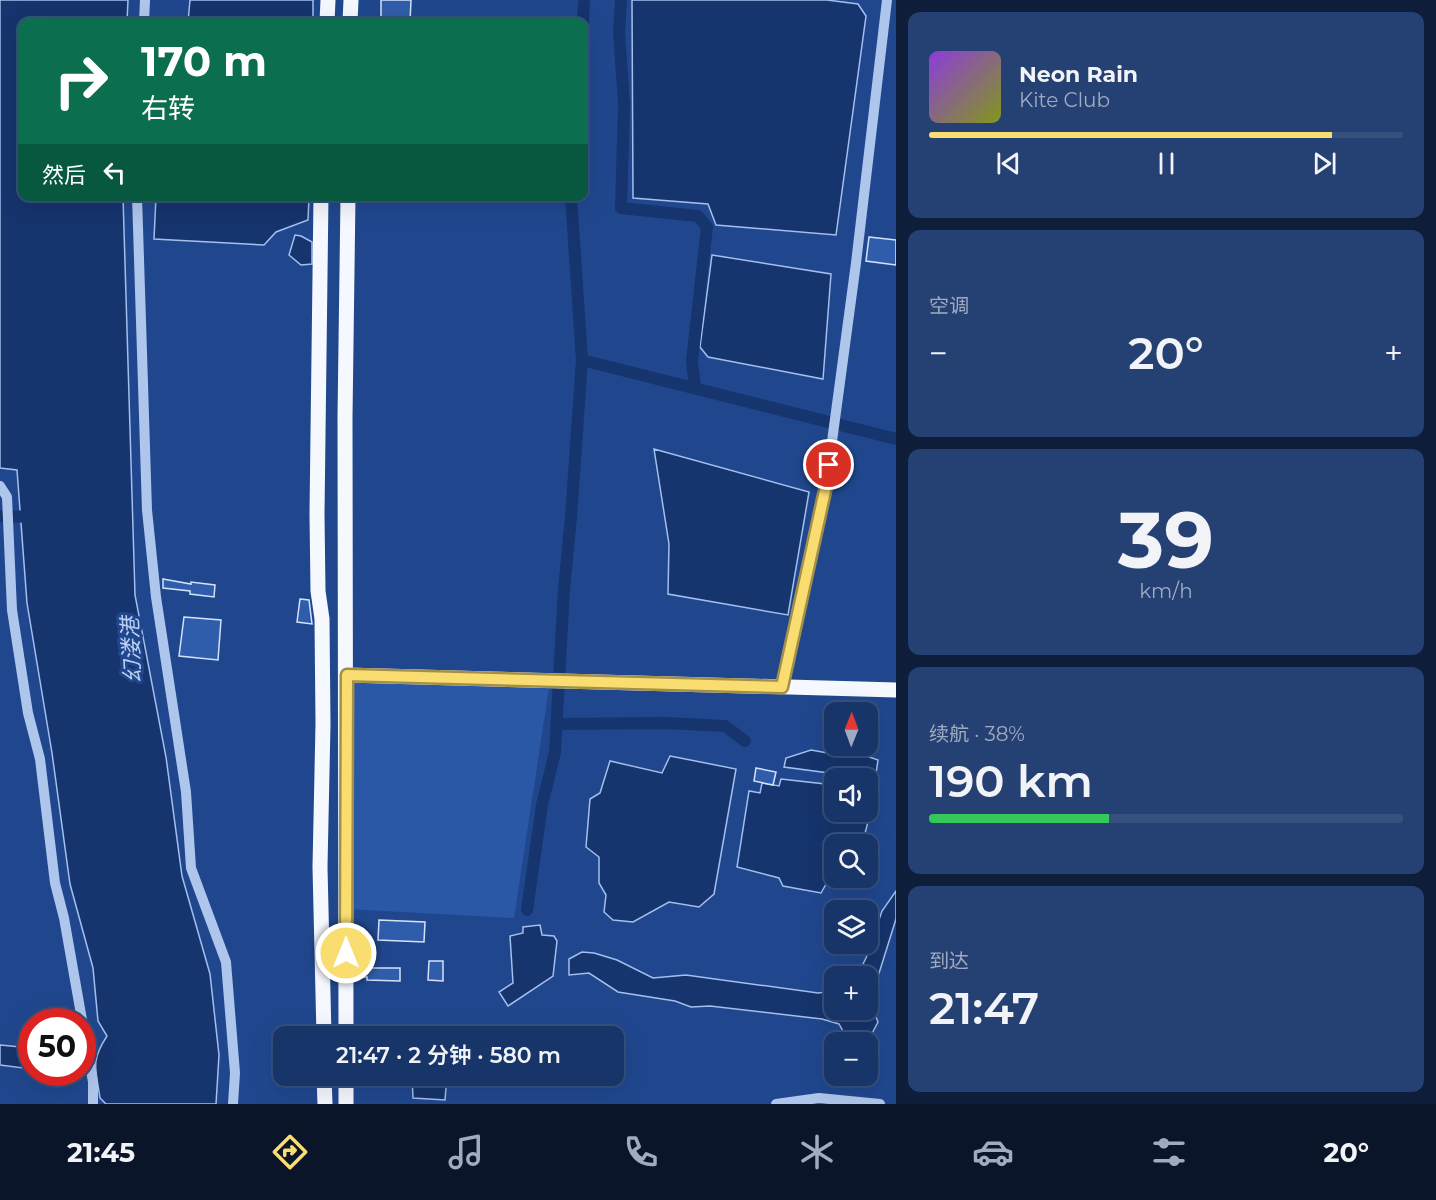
<!DOCTYPE html>
<html lang="zh">
<head>
<meta charset="utf-8">
<style>
  :root { --surface:#18356a; --page:#254072; --text:#f1f3f6; --muted:#9fabc1; --line:#36507e; --accent:#f9dd70 }
  body { margin:0; font-family:Montserrat,"Noto Sans SC",sans-serif; background:var(--page); color:var(--text); height:100vh; display:flex; flex-direction:column; font-size:22px; white-space:nowrap }
  * { box-sizing:border-box; margin:0 }
  p { font-size:20px; color:var(--muted) }
  .icon { flex:none; width:33px; height:33px; fill:none; stroke:currentColor; stroke-width:2; stroke-linecap:round; stroke-linejoin:round }
  .map { position:relative; flex:1; overflow:hidden }
  .details { display:flex; flex-direction:column; gap:12px; padding:12px; background:#0d1d3a; width:540px }
  .details>* { flex:none }
  .banner { position:absolute; left:18px; top:18px; width:570px; height:183px; border-radius:12px; box-shadow:0 6px 24px #0002,0 0 0 2px var(--line); background:#0b6e4f; color:#fff; overflow:hidden }
  .needle { width:39px; rotate:1deg }
  .fabs { position:absolute; left:824px; top:702px; display:grid; gap:12px }
  .fabs a { display:grid; place-items:center; width:54px; height:54px; border-radius:12px; background:var(--surface); box-shadow:0 6px 24px #0002,0 0 0 2px var(--line); font-size:30px }
  .speed { position:absolute; left:18px; top:1008px; display:flex; gap:12px; font-size:30px; font-weight:700; text-align:center }
  .speed>* { display:grid; place-content:center; width:78px; height:78px; border-radius:50%; background:var(--surface); box-shadow:0 6px 24px #0002,0 0 0 2px var(--line); line-height:1 }
  .speed .limit { border:9px solid #d22; background:#fff; color:#111 }
  .pin { position:absolute; display:grid; place-items:center; width:51px; height:51px; color:#fff; margin:-26px; border:3px solid #fff; border-radius:50%; box-shadow:0 2px 6px #0007 }
  .me { position:absolute; width:66px; margin:-33px; rotate:0deg; stroke-linejoin:round; filter:drop-shadow(0 0 4px #0008) }
  .turn { display:flex; align-items:center; gap:21px; height:126px; padding:0 24px; font-size:27px }
  .turn .icon { width:78px; height:78px; stroke-width:2.5 }
  .turn b { display:block; font-size:42px; line-height:51px }
  .then { display:flex; align-items:center; height:57px; padding:0 24px; background:#0003; gap:12px; font-size:22px }
  .big { font-size:45px; font-weight:600; line-height:1.1 }
  .details .widget { flex:1; display:flex; flex-direction:column; justify-content:center; gap:9px; min-width:0; padding:0 21px; border-radius:12px; background:var(--page) }
  .details .dial { align-items:center; gap:0 }
  .dial b { font-size:78px; line-height:1 }
  .song { display:flex; align-items:center; gap:18px }
  .cover { width:72px; height:72px; border-radius:9px; background:linear-gradient(135deg,hsl(270 70% 55%),hsl(70 70% 35%)) }
  .played { height:6px; border-radius:3px; background:linear-gradient(90deg,var(--accent) 85%,var(--line) 85%) }
  .keys { display:flex; justify-content:space-around; direction:ltr }
  .heat { display:flex; justify-content:space-between; align-items:center; font-size:33px; direction:ltr }
  .charge { height:9px; border-radius:4px; background:linear-gradient(90deg,#34c759 38%,var(--line) 0) }
  .trip { position:absolute; left:273px; top:1026px; width:351px; height:60px; border-radius:12px; background:var(--surface); box-shadow:0 6px 24px #0002,0 0 0 2px var(--line); font-weight:600; line-height:60px; text-align:center }
  .menu { display:flex; height:96px; justify-content:space-around; align-items:center; background:#0a152a; color:var(--muted) }
  .menu .icon { width:42px; height:42px }
  .menu .on { color:var(--accent) }
  .menu b { font-size:27px; color:var(--text) }
  main { display:flex; flex:1; min-height:0 }
  .map>svg:first-child { display:block }
</style>
</head>
<body>
<main>
<div class="map">
<svg width="896" height="1104" viewBox="0 0 896 1104">
  <rect width="100%" height="100%" fill="#20478e"/>
  <!-- green -->
  <path fill="#2a58a6" d="M347 675 550 681 514 918 346 909Z"/>
  <!-- water -->
  <path fill="#16346d" stroke="#a3bfed" stroke-width="1.5" d="M0 0H128L127 22H22V196L123 197 135 595 166 757 182 876 210 974 219 1055 216 1104H106L100 1098C96 1069 90 1062 107 1036L98 1021 93 968 70 884 52 753 27 603 17 470 0 468Z
    M190 0H313V22H188Z
    M632 0H827L858 4 866 16 836 235 716 225 708 204 633 198Z
    M156 197H309L308 220 276 232 264 245 154 239Z
    M295 235 301 236 312 242V264L301 265 289 255Z
    M712 255 831 274 823 379 708 357 700 347Z
    M654 449 809 492 788 615 668 594 669 544Z
    M811 750 844 756 849 750 878 760 875 781 867 778 784 767 786 758Z
    M670 756 736 769 714 894 699 907 669 902 633 922 613 920 604 912 606 895 599 883V857L586 847 590 799 600 793 610 761 662 773Z
    M781 779 834 785V812H867V790L876 791 863 841 856 844H834V870L821 893 783 886 779 878 737 867 749 791 760 793 762 783 779 786Z
    M896 891V919L870 1002 878 1022 867 1043 842 1042 844 1033 839 1024 822 1019 710 1006 691 1007 675 1001 618 992 589 973 569 975V959L582 952 594 953 617 960 653 978 686 975 818 993 834 991V1010H867V976H857L866 958 882 911Z
    M540 925 542 935 554 936 557 941 553 976 508 1006 499 992 513 983 510 936 523 933V927Z
    M0 1045 31 1048V1069L0 1065Z
    M412 1076H447L445 1100 413 1098Z"/>
  <g fill="none" stroke-linecap="round" stroke-linejoin="round">
    <!-- canal -->
    <path stroke="#16346d" stroke-width="12" d="M621 0 619 32 624 104 621 208 698 216 707 227 692 361 695 387
      M583 22 584 0
      M582 360 896 439
      M0 516 35 517
      M556 724 664 723 725 726 745 741
      M527 910 542 805 555 752 564 589 571 517 582 360 571 196"/>
  </g>
  <!-- building -->
  <path fill="#305dab" stroke="#d4e2f9" stroke-width="1.5" d="M381 0H411L410 22H381Z
    M869 237 896 240V265L866 261Z
    M163 579 191 584V582L215 585 214 597 190 594V591L163 588Z
    M300 599 309 600 312 624 297 622Z
    M184 617 221 620 218 660 179 656Z
    M756 768 776 772 773 785 754 781Z
    M379 920 425 922 424 942 378 940Z
    M429 961H443V981L428 980Z
    M360 968H400V981L367 980V977H360Z"/>
  <g fill="none" stroke-linecap="round" stroke-linejoin="round">
    <!-- minor -->
    <path stroke="#afc6ec" stroke-width="10" d="M144 22 145 0
      M137 196 147 510 156 597 186 792 191 868 226 962 235 1073 233 1104
      M0 486 7 497 12 610 28 713 40 759 55 883 64 918 93 1082V1104
      M782 687 826 486 856 263 887 0
      M776 1104 819 1098 880 1104"/>
    <!-- major -->
    <path stroke="#f5f8ff" stroke-width="15" d="M327 22 328 0
      M350 22 351 0
      M321 196 317 514 318 591 322 619 323 724 320 867 324 1036
      M347 675 896 690
      M346 1036 345 417 348 196
      M324 1076 325 1104
      M346 1076V1104"/>
  </g>
  <g fill="none" stroke-linecap="round" stroke-linejoin="round">
    <defs>
      <path id="route" d="M346 953 347 675 782 687 826 486 829 465"/>
    </defs>
    <!-- route casing -->
    <use href="#route" stroke="#a29049" stroke-width="15"/>
    <!-- route -->
    <use href="#route" stroke="#f9dd70" stroke-width="10"/>
  </g>
  <g text-anchor="middle" stroke-width="6" stroke-linejoin="round" paint-order="stroke">
    <!-- water labels -->
    <g font-size="22" font-style="italic" fill="#bbd0f3" stroke="#20478e">
      <text transform="translate(131 650) rotate(-93)" y="8">幻溇港</text>
    </g>
  </g>
</svg>
<div class="fabs">
<a><svg class="needle" viewBox="-14 -14 28 28"><path d="M0-13l5 13h-10z" fill="#e53935"/><path d="M0 13l5-13h-10z" fill="#9fabc1"/></svg></a>
<a><svg class="icon" aria-label="sound" viewBox="0 0 24 24"><path d="M4 9h4l5-4v14l-5-4H4zM17 9q2 3 0 6"/></svg></a>
<a><svg class="icon" aria-label="search" viewBox="0 0 24 24"><circle cx="10" cy="10" r="6"/><path d="M15 15l6 6"/></svg></a>
<a><svg class="icon" aria-label="layers" viewBox="0 0 24 24"><path d="M12 4l9 5-9 5-9-5zM3 14l9 5 9-5"/></svg></a>
<a>+</a>
<a>−</a>
</div>
<div class="speed"><div class="limit">50</div></div>
<div class="pin" style="left:829px;top:465px;background:#d93025"><svg class="icon" aria-label="arrive" viewBox="0 0 24 24"><path d="M6 21V4h12l-3 4 3 4H6"/></svg></div>
<svg class="me" style="left:346px;top:953px" viewBox="-20 -20 40 40"><circle r="17" fill="#f9dd70" stroke="#fff" stroke-width="3"/><path d="M0-11L8 9 0 5-8 9z" fill="#fff"/></svg>
<div class="trip">21:47 · 2 分钟 · 580 m</div>
<div class="banner">
<div class="turn"><svg class="icon" aria-label="right" viewBox="0 0 24 24"><path d="M7 20v-9h11M14 6l5 5-5 5"/></svg><div><b>170 m</b>右转</div></div>
<div class="then">然后<svg class="icon" aria-label="left" viewBox="0 0 24 24"><path d="M17 20v-9H6M10 6l-5 5 5 5"/></svg></div>
</div>
</div>
<section class="details">
<div class="widget">
<div class="song"><i class="cover"></i><div><b>Neon Rain</b><p>Kite Club</p></div></div>
<div class="played"></div>
<div class="keys"><svg class="icon" aria-label="previous" viewBox="0 0 24 24"><path d="M18 5L8 12l10 7zM5 5v14"/></svg><svg class="icon" aria-label="pause" viewBox="0 0 24 24"><path d="M8 5v14M16 5v14"/></svg><svg class="icon" aria-label="next" viewBox="0 0 24 24"><path d="M6 5l10 7-10 7zM19 5v14"/></svg></div>
</div>
<div class="widget"><p>空调</p>
<div class="heat"><a>−</a><b class="big">20°</b><a>+</a></div>
</div>
<div class="widget dial"><b>39</b><p>km/h</p></div>
<div class="widget"><p>续航 · 38%</p><b class="big">190 km</b><div class="charge"></div></div>
<div class="widget"><p>到达</p><b class="big">21:47</b></div>
</section>
</main>
<nav class="menu">
<b>21:45</b>
<svg class="icon on" aria-label="directions" viewBox="0 0 24 24"><path d="M12 3l9 9-9 9-9-9zM9 14v-3h6M13 9l2 2-2 2"/></svg>
<svg class="icon" aria-label="music" viewBox="0 0 24 24"><path d="M9 18V5l10-2v13"/><circle cx="6" cy="18" r="3"/><circle cx="16" cy="16" r="3"/></svg>
<svg class="icon" aria-label="phone" viewBox="0 0 24 24"><path d="M5 4h4l2 5-3 2q2 4 5 5l2-3 5 2v4C11 20 4 13 5 4z"/></svg>
<svg class="icon" aria-label="climate" viewBox="0 0 24 24"><path d="M12 3v18M4 7l16 10M4 17L20 7"/></svg>
<svg class="icon" aria-label="car" viewBox="0 0 24 24"><path d="M5 17H2v-5l4-1 3-4h7l3 4 3 1v5h-3M9 17h6M6 11h13"/><circle cx="7" cy="17" r="2"/><circle cx="17" cy="17" r="2"/></svg>
<svg class="icon" aria-label="filters" viewBox="0 0 24 24"><path d="M4 7h16M4 17h16"/><circle cx="9" cy="7" r="2"/><circle cx="15" cy="17" r="2"/></svg>
<b>20°</b>
</nav>
</body>
</html>
